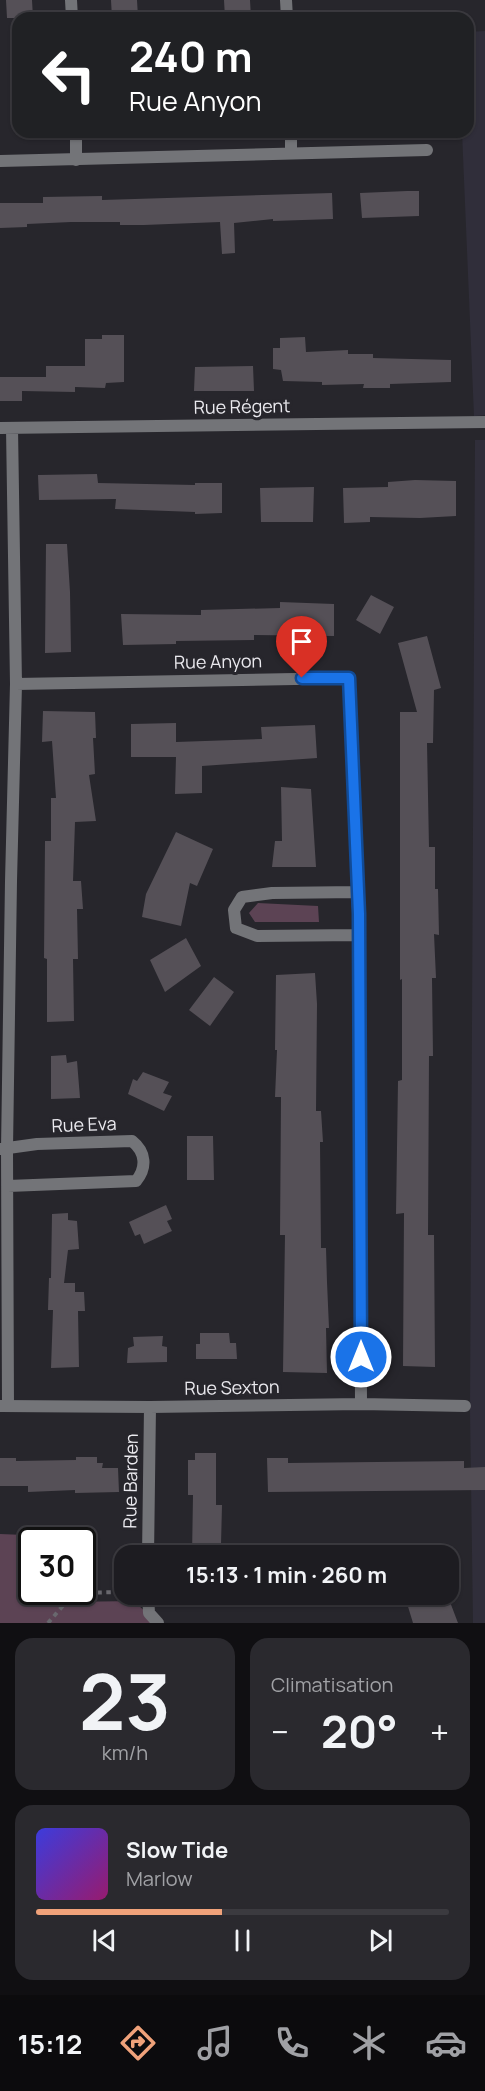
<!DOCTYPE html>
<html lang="fr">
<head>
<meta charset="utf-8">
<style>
  :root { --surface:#1d1c21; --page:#2a292e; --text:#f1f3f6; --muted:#a0a1a5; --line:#3b3a3f; --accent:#f0a27a }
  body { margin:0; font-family:Manrope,sans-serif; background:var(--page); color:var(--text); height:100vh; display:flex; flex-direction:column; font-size:22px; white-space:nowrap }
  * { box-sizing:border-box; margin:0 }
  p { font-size:20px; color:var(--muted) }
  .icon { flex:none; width:33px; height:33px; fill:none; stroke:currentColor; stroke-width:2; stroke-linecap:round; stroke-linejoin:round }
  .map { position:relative; height:1623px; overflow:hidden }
  .drawer { display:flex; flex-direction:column; gap:15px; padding:15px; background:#100f12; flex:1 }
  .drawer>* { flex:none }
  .hud { position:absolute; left:12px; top:12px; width:462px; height:126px; border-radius:18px; box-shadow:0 2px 4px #0004,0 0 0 2px var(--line); background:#202124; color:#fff; overflow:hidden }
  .speed { position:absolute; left:18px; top:1527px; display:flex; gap:12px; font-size:30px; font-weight:700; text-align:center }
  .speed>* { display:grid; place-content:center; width:78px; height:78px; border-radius:50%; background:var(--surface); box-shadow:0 2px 4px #0004,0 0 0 2px var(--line); line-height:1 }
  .speed .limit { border:3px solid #111; border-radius:9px; background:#fff; color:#111 }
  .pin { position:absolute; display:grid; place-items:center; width:51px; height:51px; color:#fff; margin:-62px -26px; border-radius:50% 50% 50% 0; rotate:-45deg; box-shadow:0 0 6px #0007 }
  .pin .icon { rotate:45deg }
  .me { position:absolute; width:66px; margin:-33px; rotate:0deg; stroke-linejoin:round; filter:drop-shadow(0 0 4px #0008) }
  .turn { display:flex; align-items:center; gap:21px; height:126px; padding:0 18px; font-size:27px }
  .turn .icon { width:78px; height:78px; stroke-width:2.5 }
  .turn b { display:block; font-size:42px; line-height:51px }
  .big { font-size:45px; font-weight:700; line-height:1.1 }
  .drawer .tile { flex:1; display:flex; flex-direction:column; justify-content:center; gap:9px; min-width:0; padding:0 21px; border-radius:18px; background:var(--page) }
  .drawer .dial { align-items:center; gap:0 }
  .dial b { font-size:78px; line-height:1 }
  .song { display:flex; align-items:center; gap:18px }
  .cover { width:72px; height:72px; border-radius:9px; background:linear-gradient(135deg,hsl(240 70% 55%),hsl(320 70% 35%)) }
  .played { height:6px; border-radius:3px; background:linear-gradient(90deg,var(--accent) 45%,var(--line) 45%) }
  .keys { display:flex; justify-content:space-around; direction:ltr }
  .heat { display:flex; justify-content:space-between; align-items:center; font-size:33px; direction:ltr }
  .drawer .tiles { flex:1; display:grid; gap:15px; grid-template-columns:1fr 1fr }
  .tile:last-child { grid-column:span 2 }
  .trip { position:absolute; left:114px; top:1545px; width:345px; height:60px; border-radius:18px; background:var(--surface); box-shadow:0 2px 4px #0004,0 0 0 2px var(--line); font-weight:700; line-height:60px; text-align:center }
  .dock { display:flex; height:96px; justify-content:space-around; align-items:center; background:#0c0b0d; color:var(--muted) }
  .dock .icon { width:42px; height:42px }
  .dock .selected { color:var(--accent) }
  .dock b { font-size:27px; color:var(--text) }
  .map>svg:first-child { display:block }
</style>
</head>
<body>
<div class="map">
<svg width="485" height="1623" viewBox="0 0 485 1623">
  <rect width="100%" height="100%" fill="#27262c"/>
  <!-- built -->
  <path fill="#302e3a" d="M485 31V415L474 416 462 132H468V32Z
    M475 440H485V1623H473L470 1410Z"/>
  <!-- green -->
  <path fill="#5c4354" d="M258 903 318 906 319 922H255L249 913Z
    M0 1534 75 1537 77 1540H32V1592H66V1602L134 1601 157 1623H0Z"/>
  <!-- building -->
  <path fill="#555057" d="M6 0H32L33 18H7Z
    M111 0H137L138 17 112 18Z
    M224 0H250L251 18H225Z
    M407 191H419V216L362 218 360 193Z
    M332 193 333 219 273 221V219L234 223 235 253 222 254 220 222 144 225H120V222H71L27 224V227L0 228V203H43V197L102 196V200Z
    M102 335H124V382L106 383 105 388 75 387V392L22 391V401H0V377H46V366H85V339H102Z
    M305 337 306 352 348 350V354H373V358L451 360V382L390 384V388H363L364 384 322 385V382L283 381 281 370 273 369V348H280V338Z
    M253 366 254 391H194L195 367Z
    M97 474 98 483 195 485V483H222V513L195 514V512L115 509 116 499 39 500 38 475Z
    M415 480 456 481V516L420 518 370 517V522L344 523 343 488 388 487V482Z
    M314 487 313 522H261L260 488Z
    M46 544H67L70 592 71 652 45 653Z
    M371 595 394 607 380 634 356 620Z
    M280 602 334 604V636L254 635V640L176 641V644L123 645 121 614 201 615V610L280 608Z
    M427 636 441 688 434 690 433 743H427L429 847H435V889H438L439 935 434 934 436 978H432L433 1056H429L428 1235H434L435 1367 403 1366 404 1213 396 1214 398 1081 402 1080V979L400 980V712H417L398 643Z
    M43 711 95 712 96 738H93L95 774 89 775 96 821 75 822 73 881H81L83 909H77L78 959H73L74 1021 47 1022V959L44 958 45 841H51V798H56L52 741 42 742Z
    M176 723V742L262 739 261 727 315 725 317 758 202 766V793L175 794 176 757H131V724Z
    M281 787 311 789 316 867H272L275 841H282Z
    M176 832 213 849 197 886 190 883 181 926 142 917 146 894Z
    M186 938 201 966 165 992 150 960Z
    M315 973 317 1004 316 1111H321L323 1142H320L321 1248H326L327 1282 329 1328H326L327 1373 283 1372 285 1235H280L281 1097H275L277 1050H275L276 975Z
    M214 977 234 992 210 1026 189 1010Z
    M66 1055 67 1063 77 1061 80 1098 51 1099V1056Z
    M143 1072 169 1082 163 1093 172 1096 164 1111 128 1094 133 1079 137 1081Z
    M187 1136H213L214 1180H187Z
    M166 1205 172 1219 167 1221 172 1231 144 1244 140 1234 135 1236 129 1222Z
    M68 1213V1220L77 1221 79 1249 68 1250 64 1283H75V1292H84L85 1311H78L79 1367 51 1368 53 1310H48L49 1278H51L52 1214Z
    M200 1333H229L230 1343H236L237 1359H196V1344H200Z
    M163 1336 162 1346 167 1347V1362L127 1363 128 1348 134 1346 133 1337Z
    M195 1453H216V1505H222L221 1545H217L216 1556H192L193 1495H188V1460H195Z
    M76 1457H97V1463H103L102 1468H118L119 1492 75 1493V1490L28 1492V1486H0V1458H16V1461L76 1460Z
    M267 1458H288V1463L464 1461V1468L485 1467V1490L268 1492Z
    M423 1594H447L458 1623H413L406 1600Z"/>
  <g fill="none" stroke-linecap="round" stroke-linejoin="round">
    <!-- path -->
    <path stroke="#69686e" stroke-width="4" stroke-dasharray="4.5 4.5" stroke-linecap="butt" d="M48 1623 74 1593 124 1592"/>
    <!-- minor -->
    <path stroke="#737478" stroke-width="12" d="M71 0 72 18
      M286 0 287 18
      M76 132V160
      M291 132V153
      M0 161 427 150
      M0 428 485 422
      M16 684 349 678 359 935 361 1404
      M358 892 272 893 242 897 234 910 236 928 257 936 359 935
      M1 1149 37 1144 132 1141C146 1152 147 1168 136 1181L8 1186
      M1 1406 150 1407 361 1404 465 1406
      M8 1406 7 1149 11 881 16 684 12 428
      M148 1556 150 1407
      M148 1594 149 1613 158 1623"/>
  </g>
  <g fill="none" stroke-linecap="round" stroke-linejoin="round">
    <defs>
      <path id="route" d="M302 678H349L359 914 361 1357"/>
    </defs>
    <!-- route casing -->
    <use href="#route" stroke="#114b97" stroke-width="15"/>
    <!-- route -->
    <use href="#route" stroke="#1a73e8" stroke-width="10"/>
  </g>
  <g text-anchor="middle" stroke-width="6" stroke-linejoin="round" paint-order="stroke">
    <!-- street labels -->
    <g font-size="18" fill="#eae9ee" stroke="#27262c">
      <text transform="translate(242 407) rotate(-1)" y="6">Rue Régent</text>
      <text transform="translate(218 662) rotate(-1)" y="6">Rue Anyon</text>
      <text transform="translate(84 1125) rotate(-2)" y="6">Rue Eva</text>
      <text transform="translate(232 1388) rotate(-1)" y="6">Rue Sexton</text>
      <text transform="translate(131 1481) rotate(-89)" y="6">Rue Barden</text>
    </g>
  </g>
</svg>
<div class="speed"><div class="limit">30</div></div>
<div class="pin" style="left:302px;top:678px;background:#d93025"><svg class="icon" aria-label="arrive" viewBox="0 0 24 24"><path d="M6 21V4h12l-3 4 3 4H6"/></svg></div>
<svg class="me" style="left:361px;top:1357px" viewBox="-20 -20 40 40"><circle r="17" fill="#1a73e8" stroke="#fff" stroke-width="3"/><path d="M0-11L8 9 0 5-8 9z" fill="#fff"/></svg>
<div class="trip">15:13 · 1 min · 260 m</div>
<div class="hud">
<div class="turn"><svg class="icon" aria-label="left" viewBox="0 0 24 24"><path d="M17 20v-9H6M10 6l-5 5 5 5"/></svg><div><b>240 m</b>Rue Anyon</div></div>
</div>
</div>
<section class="drawer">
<div class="tiles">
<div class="tile dial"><b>23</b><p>km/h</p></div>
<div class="tile"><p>Climatisation</p>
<div class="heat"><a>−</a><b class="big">20°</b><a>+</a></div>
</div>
<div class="tile">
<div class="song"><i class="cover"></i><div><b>Slow Tide</b><p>Marlow</p></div></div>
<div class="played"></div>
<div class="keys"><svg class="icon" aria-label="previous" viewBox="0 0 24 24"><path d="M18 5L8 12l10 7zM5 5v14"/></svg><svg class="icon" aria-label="pause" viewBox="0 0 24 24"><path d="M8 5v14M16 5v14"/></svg><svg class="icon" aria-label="next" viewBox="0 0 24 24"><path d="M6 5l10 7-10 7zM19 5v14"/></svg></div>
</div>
</div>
</section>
<nav class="dock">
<b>15:12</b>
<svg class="icon selected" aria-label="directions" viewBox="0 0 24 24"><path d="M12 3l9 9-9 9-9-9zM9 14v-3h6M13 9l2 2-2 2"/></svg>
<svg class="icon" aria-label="music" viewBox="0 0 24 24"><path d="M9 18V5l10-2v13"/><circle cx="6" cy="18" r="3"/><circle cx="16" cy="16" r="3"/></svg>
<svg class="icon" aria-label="phone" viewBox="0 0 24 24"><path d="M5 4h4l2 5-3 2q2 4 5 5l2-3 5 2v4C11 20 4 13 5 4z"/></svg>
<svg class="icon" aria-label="climate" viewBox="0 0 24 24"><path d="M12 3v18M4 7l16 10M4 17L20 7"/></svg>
<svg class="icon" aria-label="car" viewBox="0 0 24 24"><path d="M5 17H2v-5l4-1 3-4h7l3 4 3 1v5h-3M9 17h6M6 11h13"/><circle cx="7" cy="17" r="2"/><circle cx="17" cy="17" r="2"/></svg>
</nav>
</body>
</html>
